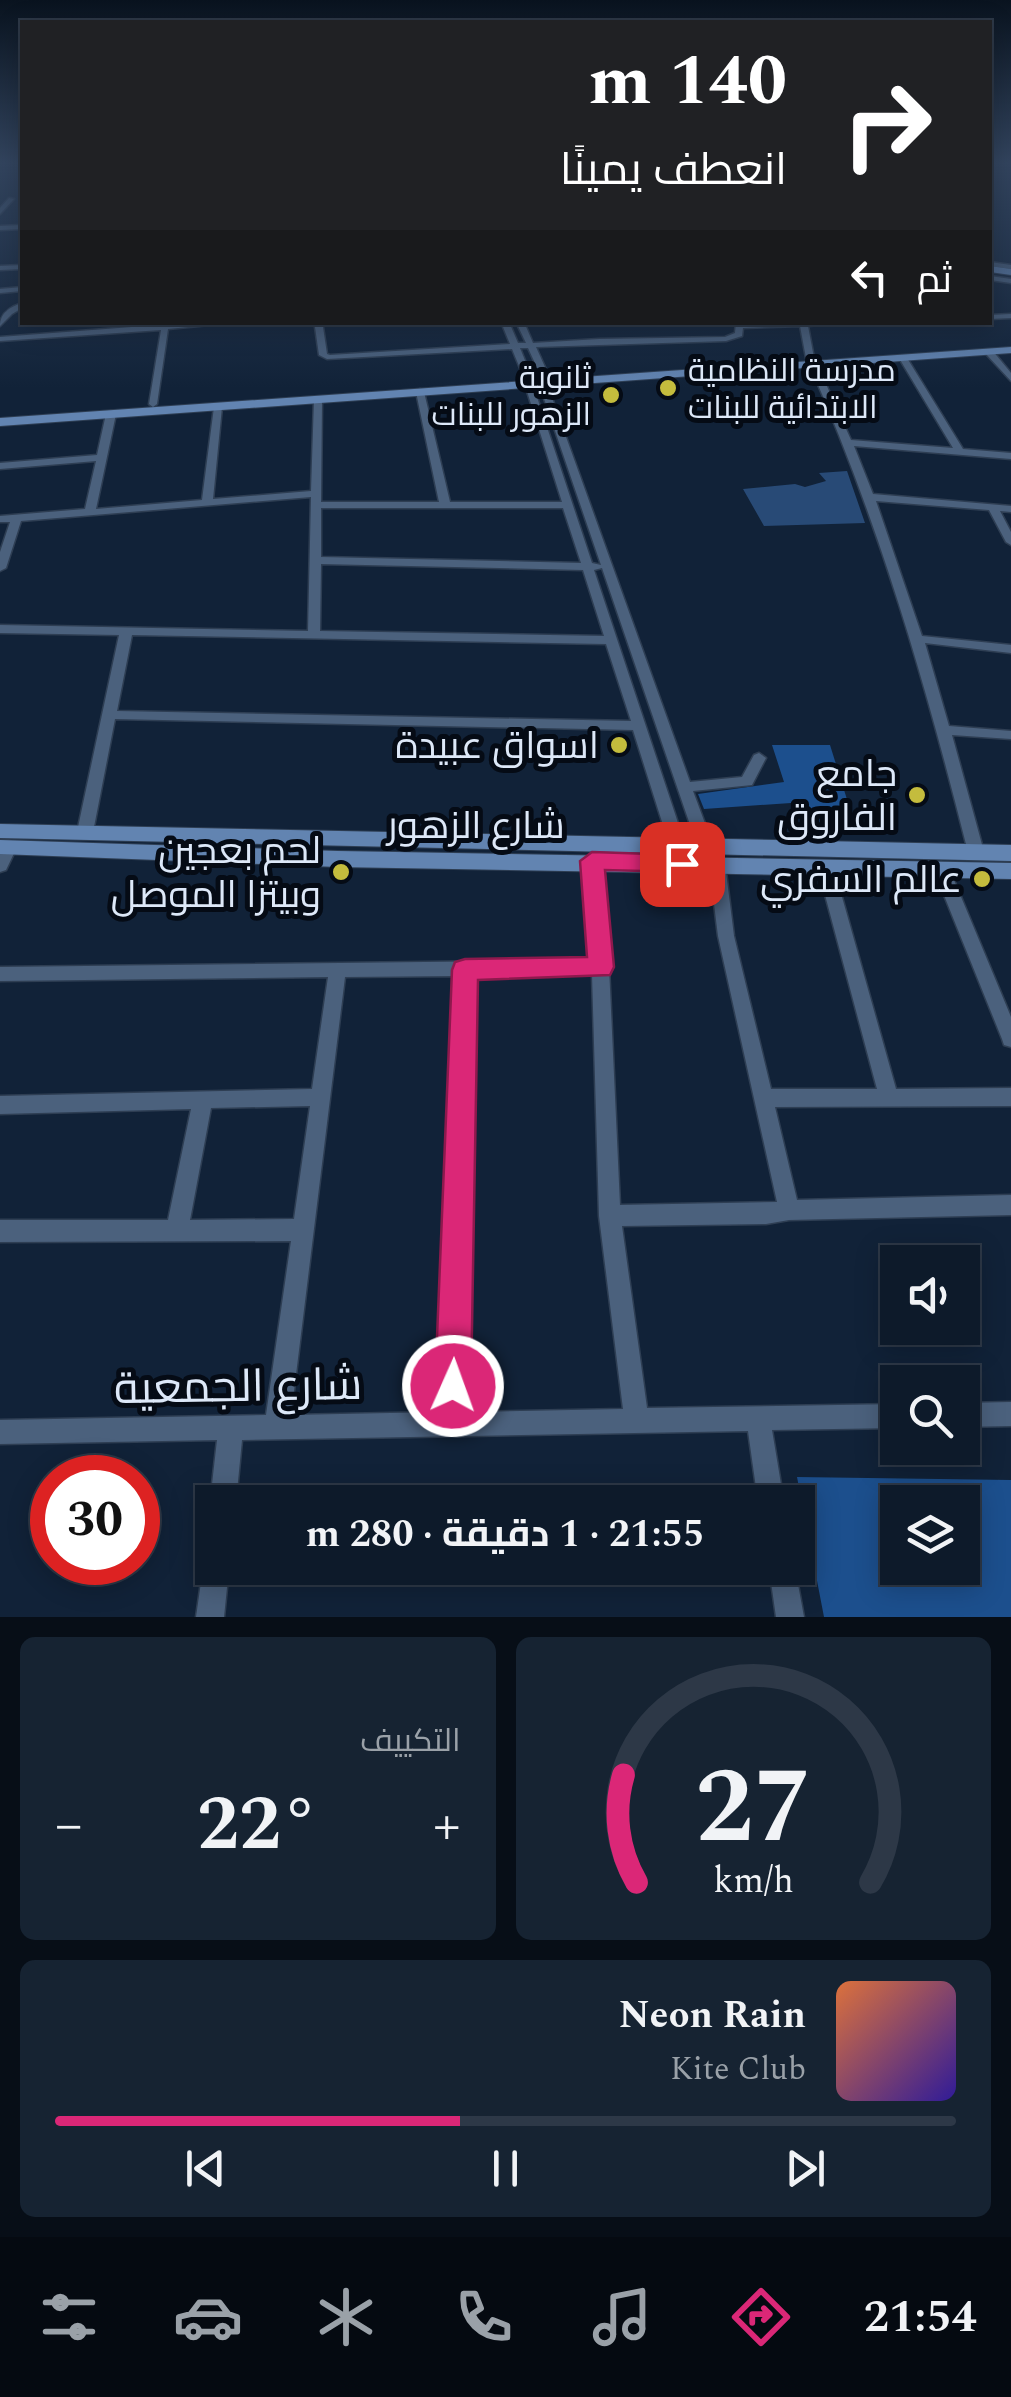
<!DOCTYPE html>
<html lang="ar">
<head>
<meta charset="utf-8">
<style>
  :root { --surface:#0d1a2a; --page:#162332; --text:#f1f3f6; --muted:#9aa1a8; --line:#2d3847; --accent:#db2777 }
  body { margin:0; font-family:Spectral,Cairo,serif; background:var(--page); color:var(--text); direction:rtl; height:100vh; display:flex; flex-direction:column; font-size:38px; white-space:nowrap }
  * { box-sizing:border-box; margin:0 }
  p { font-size:32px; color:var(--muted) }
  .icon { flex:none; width:55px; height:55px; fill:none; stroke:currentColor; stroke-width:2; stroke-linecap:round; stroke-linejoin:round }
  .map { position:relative; height:1617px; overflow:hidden; direction:ltr }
  .details { display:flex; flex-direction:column; gap:20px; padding:20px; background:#070e17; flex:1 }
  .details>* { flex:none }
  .guide { position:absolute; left:20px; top:20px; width:972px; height:305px; border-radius:0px; box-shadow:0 5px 25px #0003,0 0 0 2px var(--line); direction:rtl; background:#202124; color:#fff; overflow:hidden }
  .fabs { position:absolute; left:880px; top:1245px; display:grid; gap:20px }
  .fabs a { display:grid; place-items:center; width:100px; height:100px; border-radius:0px; background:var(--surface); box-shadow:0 5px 25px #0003,0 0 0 2px var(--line); font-size:50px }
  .speed { position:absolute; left:30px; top:1455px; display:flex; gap:20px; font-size:50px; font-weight:700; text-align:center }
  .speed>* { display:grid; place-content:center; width:130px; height:130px; border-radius:50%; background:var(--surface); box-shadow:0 5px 25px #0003,0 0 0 2px var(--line); line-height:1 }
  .speed .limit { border:15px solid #d22; background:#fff; color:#111 }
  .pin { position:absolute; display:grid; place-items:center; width:85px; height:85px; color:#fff; margin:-42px; border-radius:20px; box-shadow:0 5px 15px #0006 }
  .me { position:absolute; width:110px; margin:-55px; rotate:2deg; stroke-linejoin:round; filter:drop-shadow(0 0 8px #0008) }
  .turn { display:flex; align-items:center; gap:35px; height:210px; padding:0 40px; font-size:45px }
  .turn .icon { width:130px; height:130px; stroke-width:2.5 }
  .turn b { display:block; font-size:70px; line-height:85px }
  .then { display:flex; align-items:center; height:95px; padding:0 40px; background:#0003; gap:20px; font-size:38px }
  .big { font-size:75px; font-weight:700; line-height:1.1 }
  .details .tile { flex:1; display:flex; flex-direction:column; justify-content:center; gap:15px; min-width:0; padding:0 35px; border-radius:15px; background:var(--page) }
  .details .dial { align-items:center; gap:0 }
  .dial svg { height:260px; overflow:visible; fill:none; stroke:var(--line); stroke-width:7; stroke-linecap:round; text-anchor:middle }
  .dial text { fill:var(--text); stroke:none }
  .song { display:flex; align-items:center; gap:30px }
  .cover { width:120px; height:120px; border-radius:15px; background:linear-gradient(135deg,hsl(20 70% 55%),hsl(250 70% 35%)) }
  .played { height:10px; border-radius:5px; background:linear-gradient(90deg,var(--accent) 45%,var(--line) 45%) }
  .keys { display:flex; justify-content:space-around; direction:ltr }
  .heat { display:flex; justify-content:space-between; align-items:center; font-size:55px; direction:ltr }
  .details .tiles { flex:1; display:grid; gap:20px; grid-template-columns:1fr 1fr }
  .tile:last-child { grid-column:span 2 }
  .trip { position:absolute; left:195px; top:1485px; width:620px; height:100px; border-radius:0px; background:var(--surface); box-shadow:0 5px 25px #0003,0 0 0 2px var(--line); font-weight:700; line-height:100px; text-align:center; direction:rtl }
  .tabs { display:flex; height:160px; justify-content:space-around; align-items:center; background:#050a11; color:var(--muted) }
  .tabs .icon { width:70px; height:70px }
  .tabs .on { color:var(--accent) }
  .tabs b { font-size:45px; color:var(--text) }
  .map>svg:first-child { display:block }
</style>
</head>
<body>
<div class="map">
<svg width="1011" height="1617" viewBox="0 0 1011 1617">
  <rect width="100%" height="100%" fill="#112238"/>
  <!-- green -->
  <path fill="#284a76" d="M847 471 865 523 764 526 743 489 795 484 805 487 826 481 819 473Z"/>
  <!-- building -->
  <path fill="#1c4f8d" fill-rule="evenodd" d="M772 745H830L855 825 798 824 791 803 704 809 698 794 784 782Z
    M797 1477 1011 1480V1617H824ZM898 1502H962V1568H898Z"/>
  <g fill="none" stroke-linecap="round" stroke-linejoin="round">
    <defs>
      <path id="street" d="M9 198 14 199 0 214V208Z
        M22 225V229L0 230V226Z
        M990 262 1011 265V269L990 266Z
        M22 265V269L0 270V266Z
        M990 276 1011 279V283L990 280Z
        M22 287V291L0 293V289Z
        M22 303V308L12 314 0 326C0 313 10 307 22 303Z
        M1011 314V318L990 319V315Z
        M198 322H240L168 329 157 404 153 407 149 404 161 330 0 341V337Z
        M318 322H326L323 327 327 354 330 355 510 344 501 322H509L518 343H526L516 322H524L533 343 599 339 725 337 735 333 736 322H852L808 326 814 358 810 360 806 358 800 326 743 328 742 336 726 341 536 347 549 376 545 379 541 376 528 348H520L532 378 528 381 524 378 512 349 327 359 319 355 315 327Z
        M986 350H992L1011 373V381L986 354Z
        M903 356 907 358 963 449 1011 453V459L854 446 873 494 1011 506V512L1000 511 1011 532V545L1006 542 989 510 876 501 922 636 1011 645V653L925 643 949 726 1011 731V739L952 735 984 852 982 856H970L968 852C926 685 879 522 809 364L813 362 817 364 851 440 953 448 899 358Z
        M543 381 547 384 690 782 742 777 754 755 759 753 766 758 752 785 693 791 713 845 710 849H700L697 845 602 568 594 570 685 844 682 848H672L669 844 633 730 115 719 93 832 85 837 80 836 77 832 119 635 0 633V625L308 631 311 497 21 521 6 568 0 571V552L10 522H0V516L85 509 96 461 0 469V463L97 455 106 414 111 411 116 414 96 509 202 500 214 407 218 404 222 407 213 499 311 491 314 400 318 397 322 400 321 502H439L416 392 420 389 424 392 450 502H562L525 385 529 382 533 385 592 563 601 565 539 384ZM321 508H563L581 563 321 557ZM321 564 583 570 604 636 320 631ZM132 635 606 644 631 721 117 711Z
        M9 841 15 843 17 847 6 870 0 872V850L3 843Z
        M592 855 598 857 600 861 609 967 620 1205 777 1202 718 936 709 864 711 860H723L725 864 734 936 771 1089H877L817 865 819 861H831L833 865 896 1089 1011 1088V1106L775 1107 797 1200 1011 1195V1215L789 1220 766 1224 622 1226 647 1408 898 1404V1428L772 1430 784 1502H758L748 1431 242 1440 236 1502H212V1507L210 1502 217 1440 0 1444V1420L266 1415 291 1241 0 1242V1220H168L191 1109 0 1114V1096L312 1089 328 977 0 981V967L591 960 584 861 586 857ZM592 974 599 1216 623 1409 464 1412 474 976ZM456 976 440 1412 291 1415 345 977ZM310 1106 294 1219 190 1220 211 1108Z
        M941 862 947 864 949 868 1011 1017V1047L1004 1045 1002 1039 933 868 935 864Z
        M1011 1402V1426L962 1427V1403Z
        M212 1556V1568H229L224 1617H196L203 1568 207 1559Z
        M769 1568H795L804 1617H776Z"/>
      <path id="secondary" d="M990 266 1011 269V275L990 272Z
        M1011 347V353L0 426V418Z
        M0 824 1011 845V861L0 838Z
        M0 840 338 851 1011 863V879L338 867 0 854Z"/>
    </defs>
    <!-- street casing -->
    <use href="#street" stroke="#2e3e53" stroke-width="3"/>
    <!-- secondary casing -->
    <use href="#secondary" stroke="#2e3e53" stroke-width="2"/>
    <!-- street -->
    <use href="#street" fill="#4b617d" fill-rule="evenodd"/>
    <!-- secondary -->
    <use href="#secondary" fill="#6284b1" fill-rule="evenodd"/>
  </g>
  <!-- sky -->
  <linearGradient id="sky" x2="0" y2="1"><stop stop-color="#09131f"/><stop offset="0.42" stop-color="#32445e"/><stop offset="1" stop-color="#32445e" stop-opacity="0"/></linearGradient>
  <rect width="1011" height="388" fill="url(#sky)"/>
  <!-- route -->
  <path fill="#db2777" stroke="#8e194d" stroke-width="2.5" d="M592 852 682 855 695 864 682 872 605 870 614 967 610 975 478 980 471 1386 466 1399 453 1404 440 1399 435 1386 452 970 455 962 465 959 587 957 580 861Z"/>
  <!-- markers -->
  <g fill="#c4bc3d" stroke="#050b15" stroke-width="4">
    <circle cx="668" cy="388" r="10"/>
    <circle cx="611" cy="395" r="10"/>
    <circle cx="619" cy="745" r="10"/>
    <circle cx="917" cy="795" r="10"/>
    <circle cx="341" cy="872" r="10"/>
    <circle cx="982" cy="879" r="10"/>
  </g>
  <g text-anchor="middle" stroke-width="10" stroke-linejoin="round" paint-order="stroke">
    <!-- far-poi labels -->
    <g font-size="32" fill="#dde8f8" stroke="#050b15" text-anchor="start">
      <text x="688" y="381">مدرسة النظامية<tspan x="688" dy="37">الابتدائية للبنات</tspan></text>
      <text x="591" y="388" text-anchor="end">ثانوية<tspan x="591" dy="37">الزهور للبنات</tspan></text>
    </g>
    <!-- poi labels -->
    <g font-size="38" fill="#dde8f8" stroke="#050b15" text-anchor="end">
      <text x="599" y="758">اسواق عبيدة</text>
      <text x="897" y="786">جامع<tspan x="897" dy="44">الفاروق</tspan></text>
      <text x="321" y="863">لحم بعجين<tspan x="321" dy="44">وبيتزا الموصل</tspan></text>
      <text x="962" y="892">عالم السفري</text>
    </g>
    <!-- street labels -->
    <g font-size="38" fill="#dde8f8" stroke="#050b15">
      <text x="476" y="838">شارع الزهور</text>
    </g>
    <!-- near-street labels -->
    <g font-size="45" fill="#dde8f8" stroke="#050b15">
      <text transform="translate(238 1385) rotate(-1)" y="16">شارع الجمعية</text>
    </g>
  </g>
</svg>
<div class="fabs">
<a><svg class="icon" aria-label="sound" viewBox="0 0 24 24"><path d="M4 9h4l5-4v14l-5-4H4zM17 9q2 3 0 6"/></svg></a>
<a><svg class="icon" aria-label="search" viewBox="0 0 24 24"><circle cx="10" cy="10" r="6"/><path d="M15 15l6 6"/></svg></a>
<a><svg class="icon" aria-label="layers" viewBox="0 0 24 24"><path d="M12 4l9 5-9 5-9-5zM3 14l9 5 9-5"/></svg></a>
</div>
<div class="speed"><div class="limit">30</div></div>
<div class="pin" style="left:682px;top:864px;background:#d93025"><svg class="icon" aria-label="arrive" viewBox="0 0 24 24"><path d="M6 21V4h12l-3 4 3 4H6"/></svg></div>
<svg class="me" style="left:453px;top:1386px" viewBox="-20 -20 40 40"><circle r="17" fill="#db2777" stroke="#fff" stroke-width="3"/><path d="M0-11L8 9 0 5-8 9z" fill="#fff"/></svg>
<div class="trip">21:55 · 1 دقيقة · 280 m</div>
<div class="guide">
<div class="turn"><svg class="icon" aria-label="right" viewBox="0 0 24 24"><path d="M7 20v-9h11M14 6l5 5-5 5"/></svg><div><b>140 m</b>انعطف يمينًا</div></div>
<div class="then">ثم<svg class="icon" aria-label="left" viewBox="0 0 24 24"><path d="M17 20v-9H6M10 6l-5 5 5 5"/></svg></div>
</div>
</div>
<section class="details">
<div class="tiles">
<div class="tile dial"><svg viewBox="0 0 100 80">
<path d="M14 69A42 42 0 1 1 86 69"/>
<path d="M14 69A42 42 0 0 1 10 36" stroke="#db2777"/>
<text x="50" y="56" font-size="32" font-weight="700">27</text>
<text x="50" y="72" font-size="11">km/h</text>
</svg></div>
<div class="tile"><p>التكييف</p>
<div class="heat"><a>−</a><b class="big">22°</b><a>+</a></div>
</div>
<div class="tile">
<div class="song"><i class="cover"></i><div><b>Neon Rain</b><p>Kite Club</p></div></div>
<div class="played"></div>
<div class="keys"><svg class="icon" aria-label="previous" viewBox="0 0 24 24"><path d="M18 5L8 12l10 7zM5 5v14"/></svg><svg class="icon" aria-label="pause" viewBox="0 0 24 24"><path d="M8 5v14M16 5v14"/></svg><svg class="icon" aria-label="next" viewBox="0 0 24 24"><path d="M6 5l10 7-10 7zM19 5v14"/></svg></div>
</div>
</div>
</section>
<nav class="tabs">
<b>21:54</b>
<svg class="icon on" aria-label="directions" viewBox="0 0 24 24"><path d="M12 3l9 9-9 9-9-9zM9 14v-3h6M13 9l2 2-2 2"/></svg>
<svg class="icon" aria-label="music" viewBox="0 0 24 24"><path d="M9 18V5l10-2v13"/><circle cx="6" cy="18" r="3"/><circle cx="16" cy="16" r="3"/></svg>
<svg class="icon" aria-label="phone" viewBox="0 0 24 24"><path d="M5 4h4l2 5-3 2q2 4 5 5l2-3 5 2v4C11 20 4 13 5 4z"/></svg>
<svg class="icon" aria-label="climate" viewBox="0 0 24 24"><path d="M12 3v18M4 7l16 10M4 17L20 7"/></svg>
<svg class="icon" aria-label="car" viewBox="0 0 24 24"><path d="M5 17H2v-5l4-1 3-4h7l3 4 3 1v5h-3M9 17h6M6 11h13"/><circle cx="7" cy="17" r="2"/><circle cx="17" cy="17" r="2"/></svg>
<svg class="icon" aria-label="filters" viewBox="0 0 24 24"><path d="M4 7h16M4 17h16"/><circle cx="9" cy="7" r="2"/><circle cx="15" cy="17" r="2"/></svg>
</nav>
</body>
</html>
